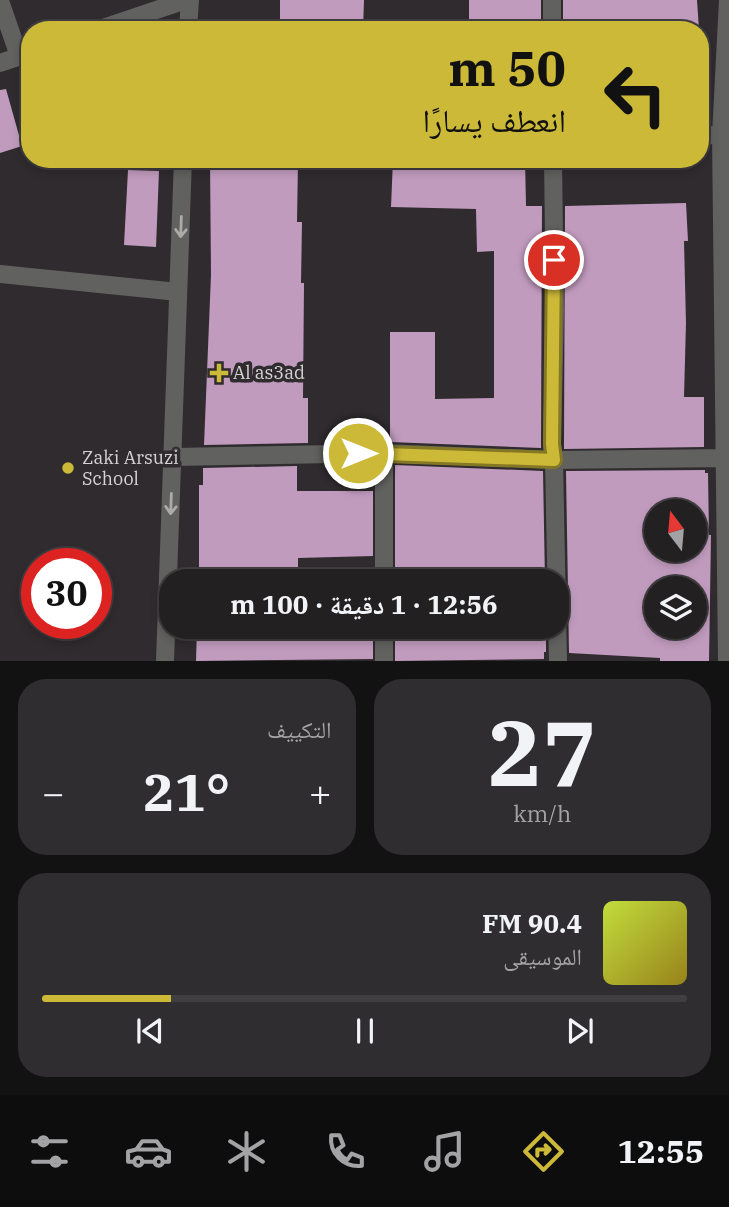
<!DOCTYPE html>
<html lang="ar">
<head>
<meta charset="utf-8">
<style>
  :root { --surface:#232022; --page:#2f2d2f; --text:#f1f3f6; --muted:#a3a3a5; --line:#403e40; --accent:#cdb938 }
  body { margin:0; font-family:"IBM Plex Serif","Noto Naskh Arabic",serif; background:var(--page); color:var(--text); direction:rtl; height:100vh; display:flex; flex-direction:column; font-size:26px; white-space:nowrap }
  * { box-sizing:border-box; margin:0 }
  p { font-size:23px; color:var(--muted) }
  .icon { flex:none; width:38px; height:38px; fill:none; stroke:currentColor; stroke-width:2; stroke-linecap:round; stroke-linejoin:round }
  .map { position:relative; height:661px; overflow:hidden; direction:ltr }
  .details { display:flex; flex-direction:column; gap:18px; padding:18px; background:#131213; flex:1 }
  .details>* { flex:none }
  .guide { position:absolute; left:21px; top:21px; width:688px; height:147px; border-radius:28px; box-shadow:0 4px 10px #0003,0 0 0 2px var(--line); direction:rtl; background:#cdb938; color:#111; overflow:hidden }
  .needle { width:46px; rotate:344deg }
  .buttons { position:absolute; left:644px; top:499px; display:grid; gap:14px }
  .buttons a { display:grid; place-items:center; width:63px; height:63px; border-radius:50%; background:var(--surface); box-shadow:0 4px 10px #0003,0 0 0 2px var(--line); font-size:35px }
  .speed { position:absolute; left:21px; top:548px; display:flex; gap:14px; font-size:35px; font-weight:700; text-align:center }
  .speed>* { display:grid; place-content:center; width:91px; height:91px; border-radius:50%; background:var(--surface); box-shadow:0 4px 10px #0003,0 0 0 2px var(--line); line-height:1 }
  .speed .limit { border:10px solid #d22; background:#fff; color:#111 }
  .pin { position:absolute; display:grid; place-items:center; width:60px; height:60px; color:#fff; margin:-30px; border:4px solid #fff; border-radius:50%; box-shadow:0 2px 7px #0007 }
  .me { position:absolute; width:77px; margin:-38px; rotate:90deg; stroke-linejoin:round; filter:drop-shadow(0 0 5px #0008) }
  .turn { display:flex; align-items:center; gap:24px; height:147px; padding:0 28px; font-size:32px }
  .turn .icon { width:91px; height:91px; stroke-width:2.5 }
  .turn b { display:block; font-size:49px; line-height:60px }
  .big { font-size:52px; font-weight:700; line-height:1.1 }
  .details .card { flex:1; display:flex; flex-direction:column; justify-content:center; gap:10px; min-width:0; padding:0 24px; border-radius:28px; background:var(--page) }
  .details .dial { align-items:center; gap:0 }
  .dial b { font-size:91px; line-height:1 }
  .song { display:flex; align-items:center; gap:21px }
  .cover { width:84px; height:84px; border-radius:10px; background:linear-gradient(135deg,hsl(70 70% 55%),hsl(50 70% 35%)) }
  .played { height:7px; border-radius:4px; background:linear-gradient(90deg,var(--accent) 20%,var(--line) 20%) }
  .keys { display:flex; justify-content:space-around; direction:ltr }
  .heat { display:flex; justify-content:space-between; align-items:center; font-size:38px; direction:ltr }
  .details .tiles { flex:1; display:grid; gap:18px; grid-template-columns:1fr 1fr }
  .card:last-child { grid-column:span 2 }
  .trip { position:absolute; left:159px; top:569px; width:410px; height:70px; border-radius:28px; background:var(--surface); box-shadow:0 4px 10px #0003,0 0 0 2px var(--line); font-weight:700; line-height:70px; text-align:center; direction:rtl }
  .tabs { display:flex; height:112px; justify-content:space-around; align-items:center; background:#0e0d0e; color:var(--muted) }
  .tabs .icon { width:49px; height:49px }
  .tabs .current { color:var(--accent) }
  .tabs b { font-size:32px; color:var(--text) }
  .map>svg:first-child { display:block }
</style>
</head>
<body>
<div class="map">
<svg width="729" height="661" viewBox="0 0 729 661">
  <rect width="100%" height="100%" fill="#2f2b2e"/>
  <!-- building -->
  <path fill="#c19bbe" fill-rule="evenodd" d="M280 0H364L363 30H315V21H280Z
    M469 0H541V30H469Z
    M563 0H697L699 30H563Z
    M6 89 22 146 0 153V90Z
    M210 159 298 161 297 222H302L301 283H304L303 398H308V443L204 445 211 275Z
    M393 159H525L526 206H542L541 448 390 442V332H435V399L494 398V251L477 252 476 209 391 207Z
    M128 170 159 171 156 247 124 245Z
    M686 203 688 241H684L686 323 684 397H704V447L564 449 565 206Z
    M395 465 543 471 545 581H395Z
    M297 466V491H373V556L298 558V581H269V574H199V485H203V468Z
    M705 470V473H708L709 535H711L709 661H660V658L569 653 566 471ZM656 511H695V550H656ZM656 588H695V626H656Z
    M197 626H373V659L196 661Z
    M395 626H546V652H544V659L395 661Z"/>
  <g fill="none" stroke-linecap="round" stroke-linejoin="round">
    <!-- street -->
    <path stroke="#61615f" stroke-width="18" d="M552 0V30
      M0 1 19 56
      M97 30 186 0
      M188 30 190 0
      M0 63 30 53
      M700 136 729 134
      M553 159 555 310 552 444 554 460 558 661
      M0 274 178 292
      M173 457 384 453 554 460 729 458
      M384 581V453
      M165 661 183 159
      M384 661V626
      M727 661 721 135 728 0"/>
  </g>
  <!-- one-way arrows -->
  <defs><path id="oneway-shaft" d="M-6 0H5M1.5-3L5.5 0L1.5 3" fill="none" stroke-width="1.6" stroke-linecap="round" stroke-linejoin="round" transform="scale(1.75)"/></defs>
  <g stroke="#acaaaa">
    <use href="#oneway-shaft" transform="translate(181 227) rotate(92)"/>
    <use href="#oneway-shaft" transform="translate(171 504) rotate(92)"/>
  </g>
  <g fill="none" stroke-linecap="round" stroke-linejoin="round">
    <defs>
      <path id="route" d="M358 453 554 460 552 444 554 260"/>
    </defs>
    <!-- route casing -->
    <use href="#route" stroke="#857824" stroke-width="18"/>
    <!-- route -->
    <use href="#route" stroke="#cdb938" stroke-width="12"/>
  </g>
  <!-- markers -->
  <g fill="#cdb938" stroke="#2f2b2e" stroke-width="2.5">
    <path d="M215.5 362.5h7v7h7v7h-7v7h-7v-7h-7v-7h7z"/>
    <circle cx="68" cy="468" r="7"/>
  </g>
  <g text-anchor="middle" stroke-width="7" stroke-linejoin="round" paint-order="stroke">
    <!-- poi labels -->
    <g font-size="18" fill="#d4d2d3" stroke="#2f2b2e" text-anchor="start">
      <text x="233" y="379">Al as3ad</text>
      <text x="82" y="464">Zaki Arsuzi<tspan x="82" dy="21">School</tspan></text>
    </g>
  </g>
</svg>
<div class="buttons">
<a><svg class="needle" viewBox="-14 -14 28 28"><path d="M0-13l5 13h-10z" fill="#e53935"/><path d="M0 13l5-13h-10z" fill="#a3a3a5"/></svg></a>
<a><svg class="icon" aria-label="layers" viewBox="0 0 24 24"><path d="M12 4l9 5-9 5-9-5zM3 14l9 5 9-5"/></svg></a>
</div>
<div class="speed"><div class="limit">30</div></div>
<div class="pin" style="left:554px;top:260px;background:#d93025"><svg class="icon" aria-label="arrive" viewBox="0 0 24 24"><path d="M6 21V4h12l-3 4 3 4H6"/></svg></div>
<svg class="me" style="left:358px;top:453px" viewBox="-20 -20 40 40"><circle r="17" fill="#cdb938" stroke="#fff" stroke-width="3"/><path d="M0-11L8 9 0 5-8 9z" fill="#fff"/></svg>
<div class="trip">12:56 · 1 دقيقة · 100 m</div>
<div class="guide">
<div class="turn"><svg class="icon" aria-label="left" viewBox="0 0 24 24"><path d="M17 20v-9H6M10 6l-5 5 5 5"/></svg><div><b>50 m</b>انعطف يسارًا</div></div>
</div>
</div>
<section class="details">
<div class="tiles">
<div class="card dial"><b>27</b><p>km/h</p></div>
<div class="card"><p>التكييف</p>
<div class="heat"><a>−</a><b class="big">21°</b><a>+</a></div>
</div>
<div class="card">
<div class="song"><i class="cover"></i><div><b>90.4 FM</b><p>الموسيقى</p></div></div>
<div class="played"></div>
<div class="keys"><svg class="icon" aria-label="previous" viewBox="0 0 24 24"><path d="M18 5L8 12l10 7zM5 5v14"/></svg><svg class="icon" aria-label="pause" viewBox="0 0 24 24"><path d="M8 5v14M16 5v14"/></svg><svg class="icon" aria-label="next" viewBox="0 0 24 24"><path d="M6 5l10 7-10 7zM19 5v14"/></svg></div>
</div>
</div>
</section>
<nav class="tabs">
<b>12:55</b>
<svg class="icon current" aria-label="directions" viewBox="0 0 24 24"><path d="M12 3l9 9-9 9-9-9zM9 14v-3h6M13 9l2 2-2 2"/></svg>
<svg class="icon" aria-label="music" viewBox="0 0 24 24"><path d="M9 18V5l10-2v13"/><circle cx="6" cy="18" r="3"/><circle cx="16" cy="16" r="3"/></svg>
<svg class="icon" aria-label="phone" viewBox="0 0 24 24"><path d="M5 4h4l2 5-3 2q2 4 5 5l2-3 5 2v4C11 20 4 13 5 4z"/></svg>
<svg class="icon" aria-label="climate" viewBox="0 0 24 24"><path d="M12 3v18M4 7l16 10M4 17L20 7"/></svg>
<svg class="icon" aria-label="car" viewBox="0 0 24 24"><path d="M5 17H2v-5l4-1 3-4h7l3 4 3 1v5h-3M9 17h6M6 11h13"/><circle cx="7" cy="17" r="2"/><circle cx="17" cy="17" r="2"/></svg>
<svg class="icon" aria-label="filters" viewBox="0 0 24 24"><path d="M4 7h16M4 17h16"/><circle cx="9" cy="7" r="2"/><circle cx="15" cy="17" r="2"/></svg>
</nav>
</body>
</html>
